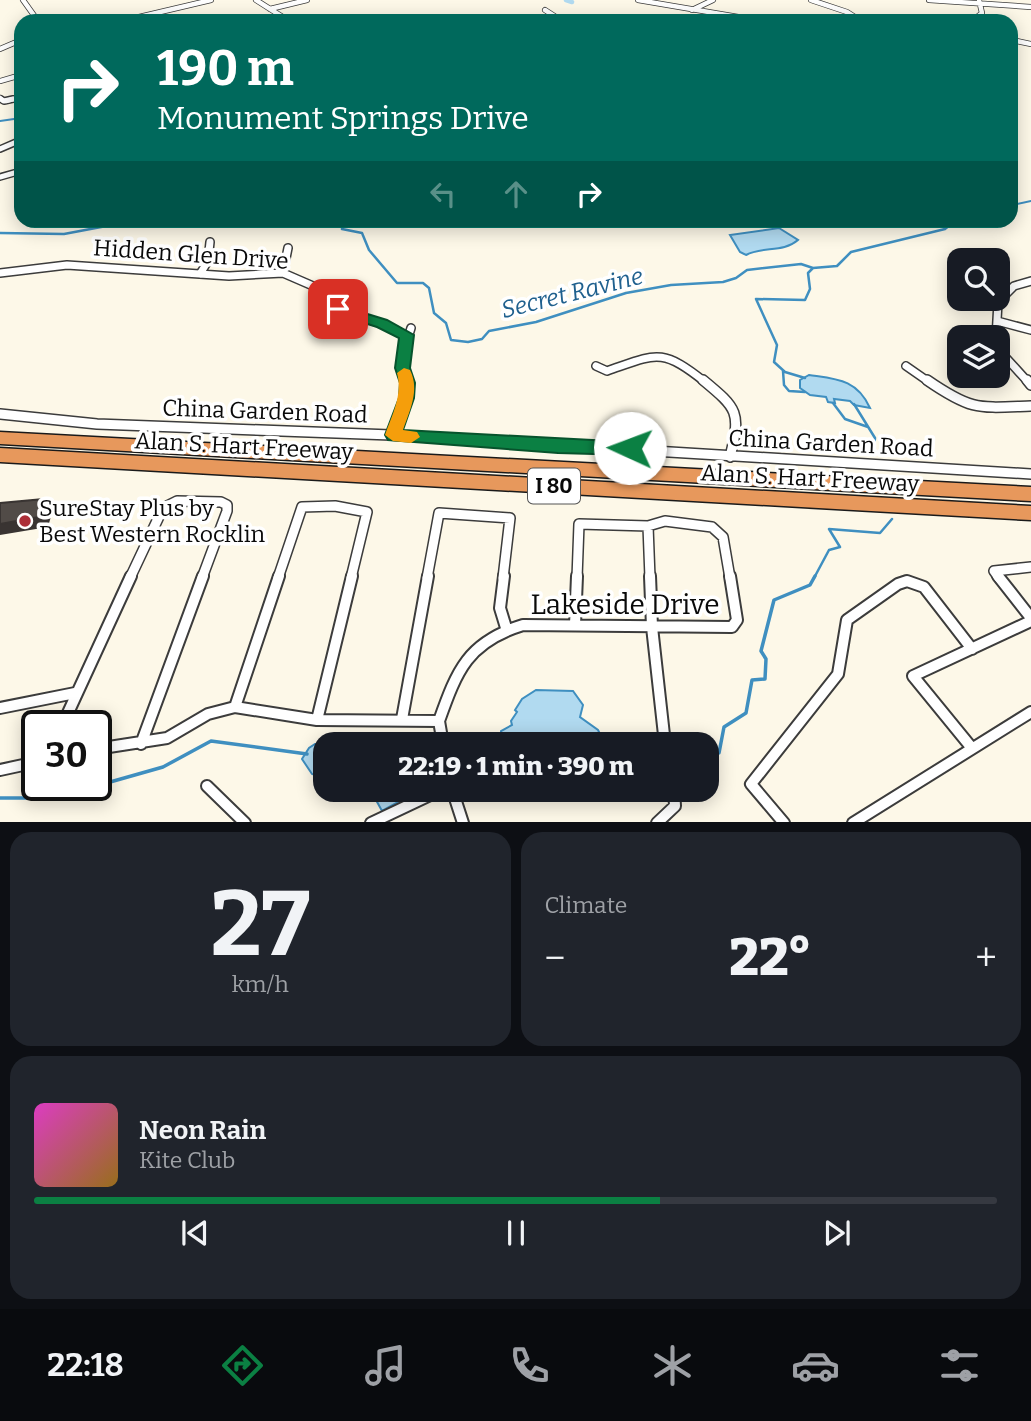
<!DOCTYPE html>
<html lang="en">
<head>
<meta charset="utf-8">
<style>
  :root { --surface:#171b24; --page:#20242c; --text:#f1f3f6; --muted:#9ea1a6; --line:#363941; --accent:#0b8043 }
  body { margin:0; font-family:Bitter,serif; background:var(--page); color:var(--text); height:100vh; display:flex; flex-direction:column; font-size:26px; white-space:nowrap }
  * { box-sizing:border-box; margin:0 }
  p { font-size:23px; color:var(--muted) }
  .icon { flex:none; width:38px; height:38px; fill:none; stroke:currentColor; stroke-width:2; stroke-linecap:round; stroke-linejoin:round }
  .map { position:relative; height:822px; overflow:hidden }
  .sheet { display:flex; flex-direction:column; gap:10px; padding:10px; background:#0d0f14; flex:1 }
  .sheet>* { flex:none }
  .guide { position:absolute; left:14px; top:14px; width:1004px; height:214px; border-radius:21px; box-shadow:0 4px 18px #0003; background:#00695c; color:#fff; overflow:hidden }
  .tools { position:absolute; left:947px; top:248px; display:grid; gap:14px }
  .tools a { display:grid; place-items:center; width:63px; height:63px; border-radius:14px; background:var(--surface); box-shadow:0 4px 18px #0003; font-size:35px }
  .speed { position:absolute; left:21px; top:710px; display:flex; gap:14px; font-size:35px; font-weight:700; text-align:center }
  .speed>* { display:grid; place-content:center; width:91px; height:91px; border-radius:50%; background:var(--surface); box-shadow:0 4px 18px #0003; line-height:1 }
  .speed .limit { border:4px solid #111; border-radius:10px; background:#fff; color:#111 }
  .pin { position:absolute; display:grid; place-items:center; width:60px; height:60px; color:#fff; margin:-30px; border-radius:14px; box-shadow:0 4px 10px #0006 }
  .me { position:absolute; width:77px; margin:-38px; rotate:272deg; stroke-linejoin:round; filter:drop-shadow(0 0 5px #0008) }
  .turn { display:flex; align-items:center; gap:24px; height:147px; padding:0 28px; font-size:32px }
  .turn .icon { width:91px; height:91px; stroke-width:2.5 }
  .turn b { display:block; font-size:49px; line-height:60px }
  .lanes { display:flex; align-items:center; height:66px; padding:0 28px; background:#0003; justify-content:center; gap:35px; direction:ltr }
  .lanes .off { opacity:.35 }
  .big { font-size:52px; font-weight:800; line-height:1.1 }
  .sheet .card { flex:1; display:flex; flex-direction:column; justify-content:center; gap:10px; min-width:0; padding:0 24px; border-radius:21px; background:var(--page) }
  .sheet .dial { align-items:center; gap:0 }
  .dial b { font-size:91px; line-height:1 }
  .song { display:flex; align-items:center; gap:21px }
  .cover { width:84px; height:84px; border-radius:10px; background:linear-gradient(135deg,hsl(310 70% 55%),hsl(40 70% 35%)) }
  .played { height:7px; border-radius:4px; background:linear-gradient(90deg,var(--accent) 65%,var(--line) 65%) }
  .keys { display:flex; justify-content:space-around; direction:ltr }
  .heat { display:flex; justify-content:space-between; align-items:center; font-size:38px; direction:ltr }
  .sheet .tiles { flex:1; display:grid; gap:10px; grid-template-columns:1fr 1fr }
  .card:last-child { grid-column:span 2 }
  .trip { position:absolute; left:313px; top:732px; width:406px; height:70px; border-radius:21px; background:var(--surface); box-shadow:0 4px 18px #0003; font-weight:800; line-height:70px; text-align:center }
  .dock { display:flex; height:112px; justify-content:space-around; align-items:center; background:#090b0e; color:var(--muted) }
  .dock .icon { width:49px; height:49px }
  .dock .current { color:var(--accent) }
  .dock b { font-size:32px; color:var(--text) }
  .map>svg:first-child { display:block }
</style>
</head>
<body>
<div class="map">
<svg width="1031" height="823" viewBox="0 0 1031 823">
  <rect width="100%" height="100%" fill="#fdf8e8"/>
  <!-- water -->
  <path fill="#b1daf0" stroke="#3f8fc0" stroke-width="2" d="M779 228 798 240C783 253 763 246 746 255L740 252 730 235Z
    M809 375C836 379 857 379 870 408L854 405 850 401 834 399 835 403 828 402 826 397 810 395 800 388V380Z
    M536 690 573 691 583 705 580 717 598 730 605 744H591L581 740 570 744H501V731L512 725 511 721 517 712 515 710 522 699Z
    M315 744H325V784L323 786 319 781 321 777 312 774 302 759 309 748Z
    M359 789H428L420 790 382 811 376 800 366 798Z"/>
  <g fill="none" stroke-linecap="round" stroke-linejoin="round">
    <!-- stream-far2 -->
    <path stroke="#3f8fc0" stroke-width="2" d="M0 121 21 118
      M1012 205 1031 201
      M111 225 130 220
      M342 225 343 220
      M949 225 956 220"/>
    <!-- stream-far1 -->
    <path stroke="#3f8fc0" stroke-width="2.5" d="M343 224 342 229 362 233 369 250 397 283H423L429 288 434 313 446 323 451 340 468 342 482 339 489 331 536 322 626 293 671 285 723 282 736 278 747 270 801 264 813 268 837 266 851 252 945 229 951 224
      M0 233 64 234 117 224
      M783 371 784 385 789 391 805 392
      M805 378 785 372 774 362 777 345 756 299 805 300 810 289 808 273 813 268
      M833 403 845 419 868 427
      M854 404 875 438 873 455
      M814 578 829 550 840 547 829 529 880 533 892 519"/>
    <!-- stream -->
    <path stroke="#3f8fc0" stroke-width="3.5" d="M707 753H719L724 727 746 713 752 680 765 679 766 659 761 651 774 600 810 585 815 576
      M96 786 163 767 211 741 307 754
      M0 798H54L96 786"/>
    <!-- canal -->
    <path stroke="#b1daf0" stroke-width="4.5" d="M566 0 572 2"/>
    <defs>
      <path id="minor-far4" d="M23 0 38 21
        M256 0 289 21
        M638 0 750 19 819 21
        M811 0 847 12 861 21
        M929 0 1031 7
        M270 9 307 0
        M545 10 562 21
        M692 10 713 0
        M122 21 211 0
        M364 21 380 17
        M972 21 982 13 979 0
        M1012 40 1031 44
        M0 49 21 40
        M0 81 21 75
        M0 98 3 101
        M6 101 21 97"/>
      <path id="minor-far3" d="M1 99 4 101 13 99
        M0 149 21 140
        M0 177 21 171"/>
      <path id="minor-far2" d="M0 273 67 265 229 276 283 273 313 286 338 309 382 324 406 336
        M283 273 288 248
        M200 274 208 261 210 242
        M997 321 1031 330
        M996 338 998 302 1014 286 1031 281
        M998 349 1028 382
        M596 366 607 371C656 354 661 347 705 382
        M906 366 929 382
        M407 382 404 351 411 328"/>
      <path id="minor-far1" d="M703 380C738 409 741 412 730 457
        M927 380C972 411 978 408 1031 406
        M1027 380 1031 385
        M0 414 97 424 391 435 1031 474
        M393 435 405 406 407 380
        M648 526 650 578
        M130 578 163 508 177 501 221 502 227 505V511L202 578
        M278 578 302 507 335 506 367 512 351 578
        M427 578 439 513 510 518 503 578
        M577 578 579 524 648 526 665 521 712 527 723 537 730 578
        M999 578 994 571 1031 567"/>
      <path id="minor" d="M504 576 500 608 507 631
        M650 576 652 627 665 744
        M998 576 1031 618
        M575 625 577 576
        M235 707 279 576
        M0 708 75 693
        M402 719 428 576
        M317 720 352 576
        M439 721C457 670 468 642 523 625L732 627 737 620 730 576
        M439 721 443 744
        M62 726 131 576
        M141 744 203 576
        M971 747 913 676 1031 621
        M96 749 167 738 208 714 235 707 317 720 439 721
        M0 770 37 762
        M207 786 245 823
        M452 789 463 823
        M371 823 443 789
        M657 823 675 806 674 789
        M784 823 751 784 838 674 847 620 898 584 907 581 924 587 972 649
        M853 823 1031 712"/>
      <path id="motorway" d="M0 432 1031 487V501L0 444Z
        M0 448 1031 506V520L0 462Z"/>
    </defs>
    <!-- minor-far4 casing -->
    <use href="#minor-far4" stroke="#3c3c3c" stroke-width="6"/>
    <!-- minor-far3 casing -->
    <use href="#minor-far3" stroke="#3c3c3c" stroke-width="8"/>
    <!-- minor-far2 casing -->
    <use href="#minor-far2" stroke="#3c3c3c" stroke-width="10"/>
    <!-- minor-far1 casing -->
    <use href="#minor-far1" stroke="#3c3c3c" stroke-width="12"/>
    <!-- minor casing -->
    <use href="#minor" stroke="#3c3c3c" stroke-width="14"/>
    <!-- motorway casing -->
    <use href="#motorway" stroke="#1a1a1a" stroke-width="3"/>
    <!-- minor-far4 -->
    <use href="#minor-far4" stroke="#fff" stroke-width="4.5"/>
    <!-- minor-far3 -->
    <use href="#minor-far3" stroke="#fff" stroke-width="5"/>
    <!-- minor-far2 -->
    <use href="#minor-far2" stroke="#fff" stroke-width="7"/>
    <!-- minor-far1 -->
    <use href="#minor-far1" stroke="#fff" stroke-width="9"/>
    <!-- minor -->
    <use href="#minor" stroke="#fff" stroke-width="10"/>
    <!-- motorway -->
    <use href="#motorway" fill="#e7985c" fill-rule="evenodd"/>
  </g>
  <!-- shaded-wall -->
  <path fill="#393432" d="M45 499 53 509 48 527 0 535V524Z"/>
  <!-- building -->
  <path fill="#514b47" stroke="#393432" stroke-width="2" d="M45 499 39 517 0 524V503Z"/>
  <!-- route -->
  <path fill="#0b8043" stroke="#07532c" stroke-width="2" d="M338 305 387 320 414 335 410 368 415 383 414 398 403 430 630 442 636 444 638 448 636 453 630 455 558 453 388 440 385 435 399 398 400 383 395 368 399 338 377 327 333 313V306Z"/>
  <!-- slow -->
  <path fill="#f59e0b" d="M404 368 410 370C420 390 410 410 403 430L417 432 420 437 411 443 393 441 385 435C392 415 403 395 397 373Z"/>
  <!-- markers -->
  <circle fill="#ac2f38" stroke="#fff" stroke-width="2.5" cx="25" cy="521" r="7"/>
  <g text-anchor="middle" stroke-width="7" stroke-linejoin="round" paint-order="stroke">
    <!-- shield labels -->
    <rect fill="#fff" stroke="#535353" stroke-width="2" x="528" y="468.5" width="52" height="35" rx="5"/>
    <g font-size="21" font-weight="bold" fill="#090909">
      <text x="554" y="493">I 80</text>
    </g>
    <!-- street labels -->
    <g font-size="23" fill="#090909" stroke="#fff">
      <text transform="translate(191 254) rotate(4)" y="8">Hidden Glen Drive</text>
      <text transform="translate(265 411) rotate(2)" y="8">China Garden Road</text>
      <text transform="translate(831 443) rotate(3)" y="8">China Garden Road</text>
      <text transform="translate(244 446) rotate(3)" y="8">Alan S. Hart Freeway</text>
      <text transform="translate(810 478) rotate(3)" y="8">Alan S. Hart Freeway</text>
    </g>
    <!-- poi labels -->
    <g font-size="23" fill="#090909" stroke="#fff" text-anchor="start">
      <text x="39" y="516">SureStay Plus by<tspan x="39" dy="26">Best Western Rocklin</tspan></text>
    </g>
    <!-- water labels -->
    <g font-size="24" font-style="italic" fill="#1f608e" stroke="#fff">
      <text transform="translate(572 293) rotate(-14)" y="8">Secret Ravine</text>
    </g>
    <!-- near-street labels -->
    <g font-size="28" fill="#090909" stroke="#fff">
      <text x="625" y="614">Lakeside Drive</text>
    </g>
  </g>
</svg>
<div class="tools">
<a><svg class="icon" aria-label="search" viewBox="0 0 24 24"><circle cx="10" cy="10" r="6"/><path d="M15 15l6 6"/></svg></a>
<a><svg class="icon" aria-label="layers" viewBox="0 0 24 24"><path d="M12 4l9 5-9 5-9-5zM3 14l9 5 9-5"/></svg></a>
</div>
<div class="speed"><div class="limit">30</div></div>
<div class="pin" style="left:338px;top:309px;background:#d93025"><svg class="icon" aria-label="arrive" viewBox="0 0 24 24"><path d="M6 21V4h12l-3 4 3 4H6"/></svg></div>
<svg class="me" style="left:630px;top:448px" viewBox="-20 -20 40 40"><circle r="19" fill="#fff"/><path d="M0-13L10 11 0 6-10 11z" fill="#0b8043"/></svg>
<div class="trip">22:19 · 1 min · 390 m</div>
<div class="guide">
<div class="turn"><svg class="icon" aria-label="right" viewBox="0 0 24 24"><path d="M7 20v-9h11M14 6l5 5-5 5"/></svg><div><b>190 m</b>Monument Springs Drive</div></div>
<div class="lanes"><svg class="icon off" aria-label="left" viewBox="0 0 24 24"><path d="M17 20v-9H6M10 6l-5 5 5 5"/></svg><svg class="icon off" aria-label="ahead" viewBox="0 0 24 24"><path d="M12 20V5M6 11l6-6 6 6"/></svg><svg class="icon" aria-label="right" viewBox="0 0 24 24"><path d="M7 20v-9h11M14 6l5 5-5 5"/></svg></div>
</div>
</div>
<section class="sheet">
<div class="tiles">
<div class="card dial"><b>27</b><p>km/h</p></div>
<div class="card"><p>Climate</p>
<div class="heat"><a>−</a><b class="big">22°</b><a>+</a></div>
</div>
<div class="card">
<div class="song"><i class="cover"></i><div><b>Neon Rain</b><p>Kite Club</p></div></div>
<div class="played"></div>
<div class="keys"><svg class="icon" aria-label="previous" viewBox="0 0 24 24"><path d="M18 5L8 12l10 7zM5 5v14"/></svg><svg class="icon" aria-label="pause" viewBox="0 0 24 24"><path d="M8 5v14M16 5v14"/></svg><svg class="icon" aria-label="next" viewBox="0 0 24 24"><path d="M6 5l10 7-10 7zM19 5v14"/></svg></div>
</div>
</div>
</section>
<nav class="dock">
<b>22:18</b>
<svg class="icon current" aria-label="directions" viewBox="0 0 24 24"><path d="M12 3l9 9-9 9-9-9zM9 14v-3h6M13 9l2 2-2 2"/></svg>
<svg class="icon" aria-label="music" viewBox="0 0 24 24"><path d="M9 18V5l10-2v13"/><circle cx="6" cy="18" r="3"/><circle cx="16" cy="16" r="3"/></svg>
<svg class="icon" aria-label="phone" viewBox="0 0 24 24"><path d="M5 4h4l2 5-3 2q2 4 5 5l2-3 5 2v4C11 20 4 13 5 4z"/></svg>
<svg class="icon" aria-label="climate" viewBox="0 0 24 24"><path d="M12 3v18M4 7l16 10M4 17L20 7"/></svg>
<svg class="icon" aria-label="car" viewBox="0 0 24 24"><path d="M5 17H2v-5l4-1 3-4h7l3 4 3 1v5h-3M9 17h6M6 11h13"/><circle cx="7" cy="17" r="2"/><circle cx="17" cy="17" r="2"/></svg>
<svg class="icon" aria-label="filters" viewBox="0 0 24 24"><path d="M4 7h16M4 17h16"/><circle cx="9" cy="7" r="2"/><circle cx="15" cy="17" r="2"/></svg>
</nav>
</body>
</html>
